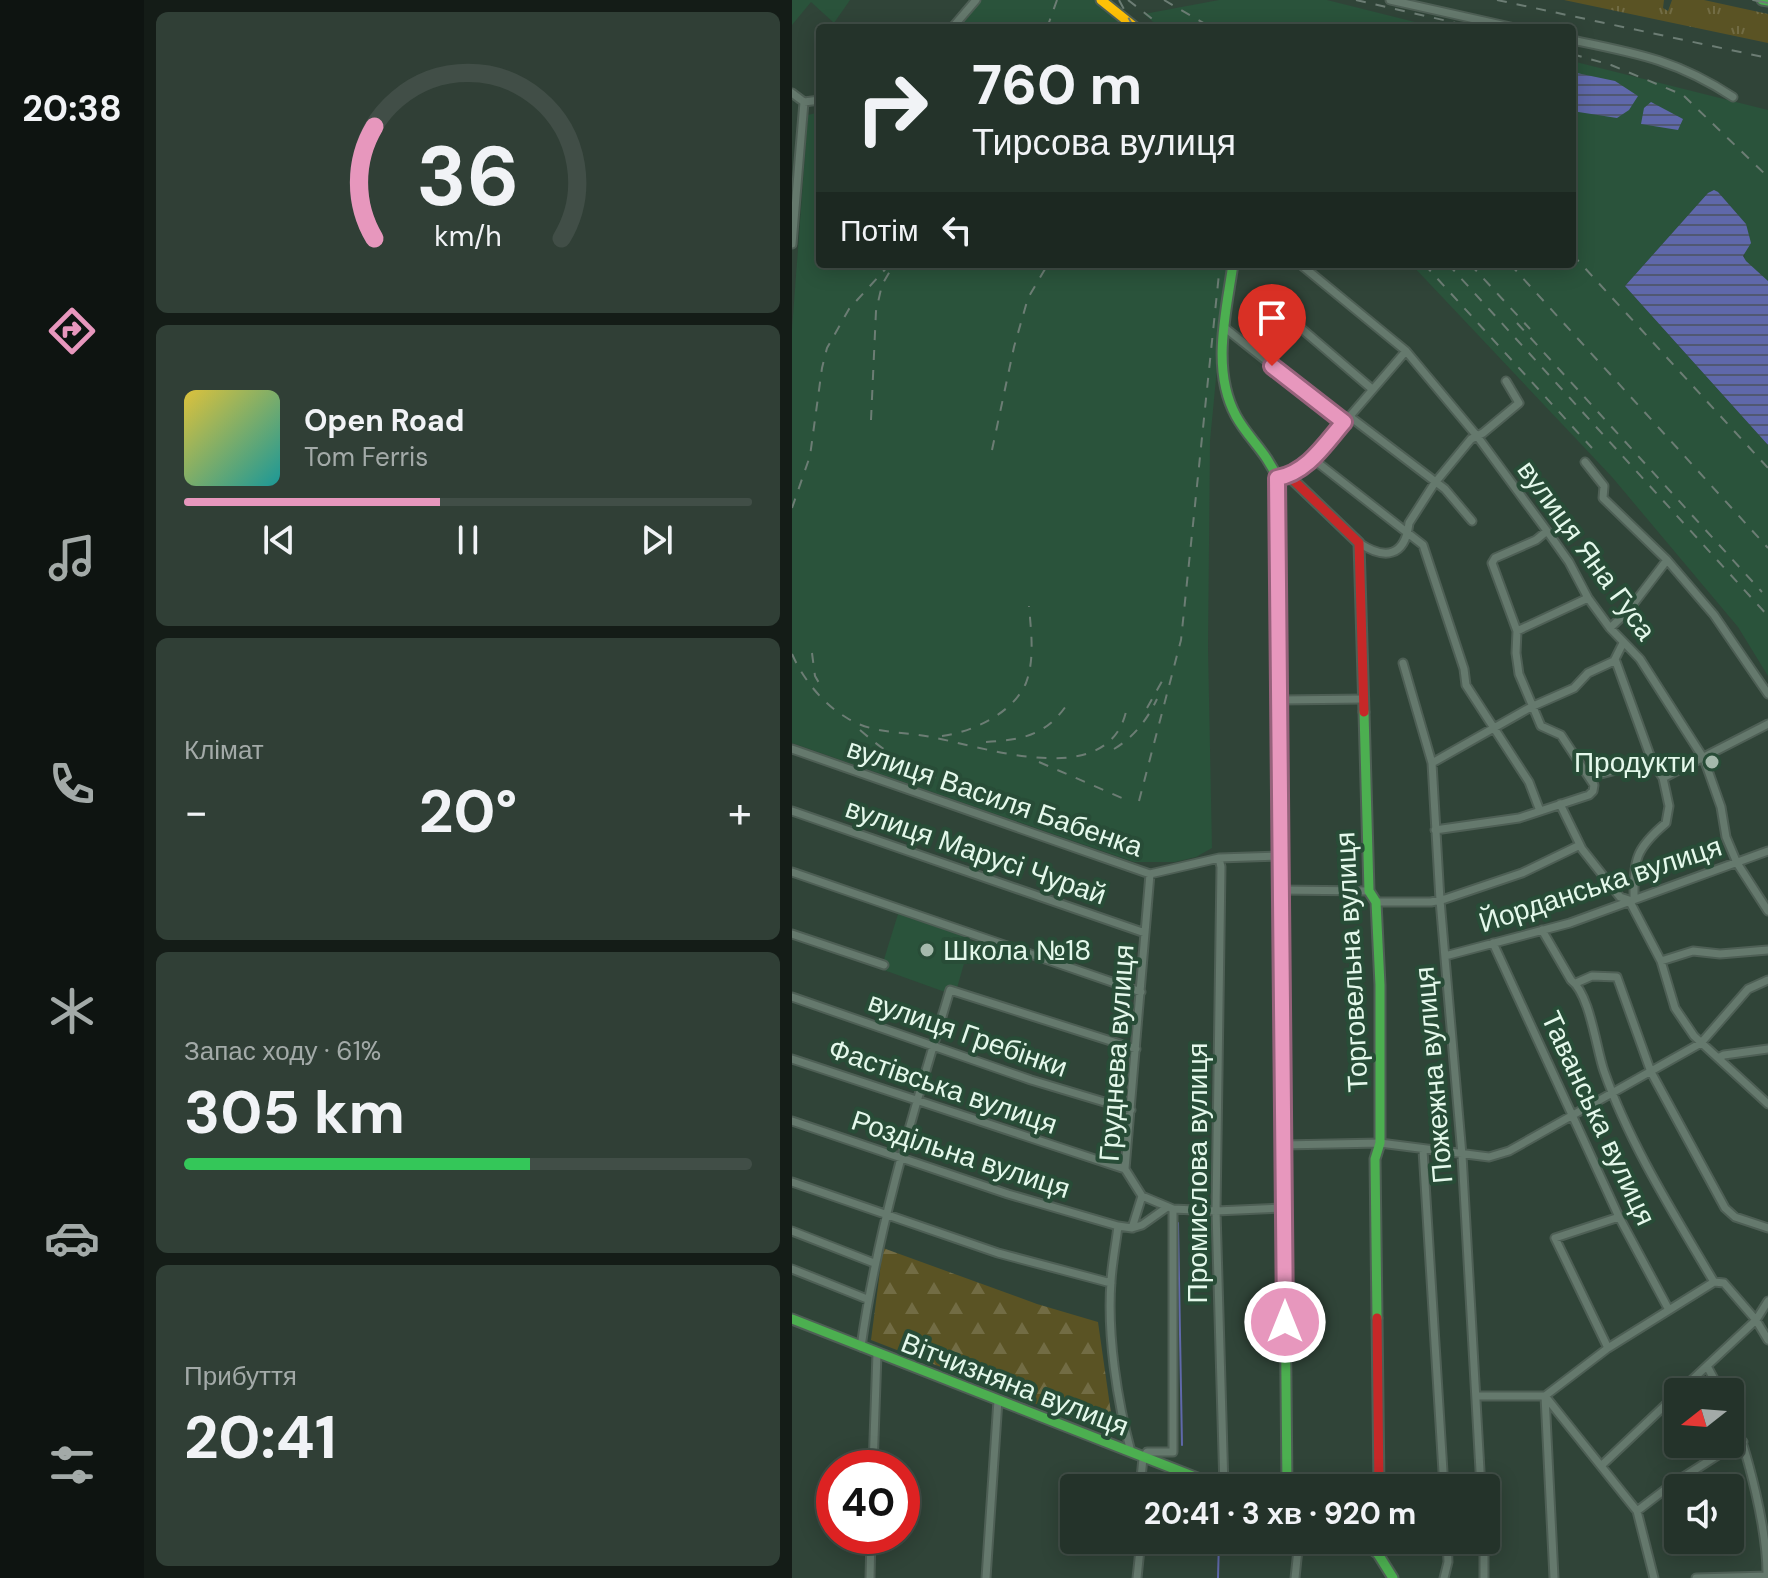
<!DOCTYPE html>
<html lang="uk">
<head>
<meta charset="utf-8">
<style>
  :root { --surface:#24332a; --page:#303f36; --text:#f1f3f6; --muted:#a3aaa8; --line:#414e47; --accent:#e797bd }
  body { margin:0; font-family:"DM Sans",sans-serif; background:var(--page); color:var(--text); height:100vh; display:flex; flex-direction:column; font-size:30px; white-space:nowrap }
  * { box-sizing:border-box; margin:0 }
  p { font-size:26px; color:var(--muted) }
  .icon { flex:none; width:44px; height:44px; fill:none; stroke:currentColor; stroke-width:2; stroke-linecap:round; stroke-linejoin:round }
  .map { position:relative; flex:1; overflow:hidden }
  .details { display:flex; flex-direction:column; gap:12px; padding:12px; background:#141c17; width:648px }
  .details>* { flex:none }
  .hud { position:absolute; left:24px; top:24px; width:760px; height:244px; border-radius:8px; box-shadow:0 4px 20px #0003,0 0 0 2px var(--line); background:#24332a; color:var(--text); overflow:hidden }
  .needle { width:52px; rotate:253deg }
  .controls { position:absolute; left:872px; top:1378px; display:grid; gap:16px }
  .controls a { display:grid; place-items:center; width:80px; height:80px; border-radius:8px; background:var(--surface); box-shadow:0 4px 20px #0003,0 0 0 2px var(--line); font-size:40px }
  .speed { position:absolute; left:24px; top:1450px; display:flex; gap:16px; font-size:40px; font-weight:700; text-align:center }
  .speed>* { display:grid; place-content:center; width:104px; height:104px; border-radius:50%; background:var(--surface); box-shadow:0 4px 20px #0003,0 0 0 2px var(--line); line-height:1 }
  .speed .limit { border:12px solid #d22; background:#fff; color:#111 }
  .pin { position:absolute; display:grid; place-items:center; width:68px; height:68px; color:#fff; margin:-82px -34px; border-radius:50% 50% 50% 0; rotate:-45deg; box-shadow:0 0 8px #0007 }
  .pin .icon { rotate:45deg }
  .me { position:absolute; width:88px; margin:-44px; rotate:0deg; stroke-linejoin:round; filter:drop-shadow(0 0 6px #0008) }
  .turn { display:flex; align-items:center; gap:28px; height:168px; padding:0 24px; font-size:36px }
  .turn .icon { width:104px; height:104px; stroke-width:2.5 }
  .turn b { display:block; font-size:56px; line-height:68px }
  .then { display:flex; align-items:center; height:76px; padding:0 24px; background:#0003; gap:16px; font-size:30px }
  .big { font-size:60px; font-weight:700; line-height:1.1 }
  .details .tile { flex:1; display:flex; flex-direction:column; justify-content:center; gap:12px; min-width:0; padding:0 28px; border-radius:12px; background:var(--page) }
  .details .dial { align-items:center; gap:0 }
  .dial svg { height:208px; overflow:visible; fill:none; stroke:var(--line); stroke-width:7; stroke-linecap:round; text-anchor:middle }
  .dial text { fill:var(--text); stroke:none }
  .song { display:flex; align-items:center; gap:24px }
  .cover { width:96px; height:96px; border-radius:12px; background:linear-gradient(135deg,hsl(50 70% 55%),hsl(180 70% 35%)) }
  .played { height:8px; border-radius:4px; background:linear-gradient(90deg,var(--accent) 45%,var(--line) 45%) }
  .keys { display:flex; justify-content:space-around; direction:ltr }
  .heat { display:flex; justify-content:space-between; align-items:center; font-size:44px; direction:ltr }
  .charge { height:12px; border-radius:6px; background:linear-gradient(90deg,#34c759 61%,var(--line) 0) }
  .trip { position:absolute; left:268px; top:1474px; width:440px; height:80px; border-radius:8px; background:var(--surface); box-shadow:0 4px 20px #0003,0 0 0 2px var(--line); font-weight:700; line-height:80px; text-align:center }
  main { display:flex; flex:1; min-height:0 }
  .tabs { display:flex; flex-direction:column; width:144px; justify-content:space-around; align-items:center; background:#0e1411; color:var(--muted) }
  .tabs .icon { width:56px; height:56px }
  .tabs .on { color:var(--accent) }
  .tabs b { font-size:36px; color:var(--text) }
  .map>svg:first-child { display:block }
</style>
</head>
<body>
<main>
<nav class="tabs">
<b>20:38</b>
<svg class="icon on" aria-label="directions" viewBox="0 0 24 24"><path d="M12 3l9 9-9 9-9-9zM9 14v-3h6M13 9l2 2-2 2"/></svg>
<svg class="icon" aria-label="music" viewBox="0 0 24 24"><path d="M9 18V5l10-2v13"/><circle cx="6" cy="18" r="3"/><circle cx="16" cy="16" r="3"/></svg>
<svg class="icon" aria-label="phone" viewBox="0 0 24 24"><path d="M5 4h4l2 5-3 2q2 4 5 5l2-3 5 2v4C11 20 4 13 5 4z"/></svg>
<svg class="icon" aria-label="climate" viewBox="0 0 24 24"><path d="M12 3v18M4 7l16 10M4 17L20 7"/></svg>
<svg class="icon" aria-label="car" viewBox="0 0 24 24"><path d="M5 17H2v-5l4-1 3-4h7l3 4 3 1v5h-3M9 17h6M6 11h13"/><circle cx="7" cy="17" r="2"/><circle cx="17" cy="17" r="2"/></svg>
<svg class="icon" aria-label="filters" viewBox="0 0 24 24"><path d="M4 7h16M4 17h16"/><circle cx="9" cy="7" r="2"/><circle cx="15" cy="17" r="2"/></svg>
</nav>
<section class="details">
<div class="tile dial"><svg viewBox="0 0 100 80">
<path d="M14 69A42 42 0 1 1 86 69"/>
<path d="M14 69A42 42 0 0 1 14 26" stroke="#e797bd"/>
<text x="50" y="56" font-size="32" font-weight="700">36</text>
<text x="50" y="72" font-size="11">km/h</text>
</svg></div>
<div class="tile">
<div class="song"><i class="cover"></i><div><b>Open Road</b><p>Tom Ferris</p></div></div>
<div class="played"></div>
<div class="keys"><svg class="icon" aria-label="previous" viewBox="0 0 24 24"><path d="M18 5L8 12l10 7zM5 5v14"/></svg><svg class="icon" aria-label="pause" viewBox="0 0 24 24"><path d="M8 5v14M16 5v14"/></svg><svg class="icon" aria-label="next" viewBox="0 0 24 24"><path d="M6 5l10 7-10 7zM19 5v14"/></svg></div>
</div>
<div class="tile"><p>Клімат</p>
<div class="heat"><a>−</a><b class="big">20°</b><a>+</a></div>
</div>
<div class="tile"><p>Запас ходу · 61%</p><b class="big">305 km</b><div class="charge"></div></div>
<div class="tile"><p>Прибуття</p><b class="big">20:41</b></div>
</section>
<div class="map">
<svg width="976" height="1578" viewBox="0 0 976 1578">
  <defs>
    <pattern id="grass-tufts" width="24" height="20" patternUnits="userSpaceOnUse" patternTransform="scale(2)"><rect width="24" height="20" fill="#5a5324"/><path d="M3 7l-1-3M5 7V3M7 7l1-3M15 17l-1-3M17 17v-4M19 17l1-3" fill="none" stroke="#726c44"/></pattern>
    <pattern id="forest-firs" width="22" height="20" patternUnits="userSpaceOnUse" patternTransform="scale(2)"><rect width="22" height="20" fill="#5a5324"/><path d="M5 1l3.5 6h-7zM16 11l3.5 6h-7z" fill="#726c44"/></pattern>
    <pattern id="water-rules" width="6" height="5" patternUnits="userSpaceOnUse" patternTransform="scale(2)"><rect width="6" height="5" fill="#5f68aa"/><path d="M0 2.5h6" fill="none" stroke="#505873"/></pattern>
  </defs>
  <rect width="100%" height="100%" fill="#304438"/>
  <!-- built -->
  <path fill="#2a533b" d="M0 0H58L42 23 19 2 0 25Z
    M190 0H302L335 28H167Z
    M427 0H535L647 28H368L352 14Z
    M780 61 976 110V281L953 261 952 252 956 248 954 224 926 192 916 193 833 286 976 445V676L946 627 820 477 619 264H780Z
    M28 112V264H435L418 441 416 648 420 848 404 857 383 862H342L0 743V329L16 115Z
    M106 914 179 939 165 988 156 985 153 992 89 969Z"/>
  <!-- grass -->
  <path fill="url(#grass-tufts)" d="M772 0H872L871 8 876 11 880 0H912L976 14V43Z"/>
  <!-- forest -->
  <path fill="url(#forest-firs)" d="M91 1248 245 1304 306 1322 322 1434 79 1340Z"/>
  <!-- water -->
  <path fill="url(#water-rules)" d="M780 72 823 81 846 96 837 110 825 118 780 111Z
    M859 102 891 119 886 130 849 124 852 108Z
    M922 190 926 192 954 224 959 243 951 256 954 261 976 281V445L833 286 916 193Z"/>
  <g fill="none" stroke-linecap="round" stroke-linejoin="round">
    <!-- stream -->
    <path stroke="#5f68aa" stroke-width="2" d="M386 1223 390 1445
      M426 1578 427 1540"/>
    <defs>
      <path id="street" d="M598 0 723 28
        M160 28 184 0
        M780 40C844 53 885 60 941 97
        M0 93 12 102 0 244
        M12 102 28 100
        M508 264 614 351 685 436 755 531 777 562 796 598 818 628 848 659 912 759 929 807 934 837 945 863 976 911
        M490 312 580 389
        M433 328 552 422
        M557 416 653 489 680 521
        M521 459 631 545 672 669 674 685 737 782 748 811
        M793 462 812 486 811 498 875 560 922 615 976 694
        M497 476 521 459 614 351
        M567 543C593 560 613 557 617 523L642 484 679 439 691 433 727 403 714 381
        M818 628 836 611 875 560
        M725 631 796 598
        M823 659 860 761 871 778 877 806 874 823C843 849 842 859 842 898
        M611 663 640 763 648 900 670 1155 689 1488
        M489 700 572 699
        M0 749 358 874 427 858 488 856
        M640 763 739 707 782 688 796 673 822 661 831 643
        M797 777 860 761
        M871 778 976 724
        M768 804 790 849 828 897 837 900 869 961 883 1008 902 1036 976 1104
        M0 811 353 933
        M643 830 727 818 797 795 801 791 802 785 769 735 749 726 727 674 724 653 725 631 700 563 703 558 744 540 755 531
        M427 858 429 867 424 1211 432 1488
        M0 872 349 992
        M488 890 577 891
        M584 902H639L653 899 730 873 788 845
        M750 930 779 980C798 994 804 1048 812 1071 838 1145 882 1214 922 1282
        M0 934 92 965
        M701 943 827 1217 877 1310
        M653 956 778 923 976 851
        M869 961 901 951 928 954 976 950
        M784 983 800 976 825 977 859 1072 933 1208 943 1217 976 1228
        M0 997 239 1080 339 1110
        M926 1058 932 1055 976 1049
        M0 1059 333 1169
        M0 1121 216 1194 326 1226
        M491 1145 588 1143 697 1157 717 1151 909 1043 956 989 976 980
        M631 1150 652 1488
        M0 1182 206 1253 319 1283
        M350 1196 381 1209 424 1211 492 1208
        M340 1228 350 1225 374 1208
        M0 1231 82 1263
        M0 1269 75 1299
        M922 1282 932 1283 964 1320 976 1340
        M69 1347C86 1225 123 1107 158 990L344 1049
        M816 1348 763 1238 827 1217
        M915 1366 929 1392
        M887 1392 964 1320 976 1301
        M684 1396H753L816 1348 922 1282
        M753 1396 845 1511 862 1578
        M753 1396 762 1578
        M938 1409C956 1452 976 1532 975 1578
        M339 1452C325 1401 315 1334 319 1281 320 1263 324 1244 326 1226L340 1228 350 1196 333 1169 358 874
        M810 1465 886 1393
        M81 1468 85 1353
        M348 1488 351 1458 355 1452H381V1209
        M845 1511 879 1485 940 1446 951 1442
        M692 1540V1578
        M586 1554 587 1540
        M78 1578 79 1536
        M194 1578 206 1400
        M345 1578 349 1540
        M503 1578 507 1540
        M652 1578 656 1562 655 1540
        M904 1578 976 1576"/>
      <path id="fast" d="M970 0 976 1
        M441 264C434 313 419 370 444 416 456 438 476 454 485 478L490 957
        M572 712 577 891 584 902 588 985V1143L583 1159 585 1318
        M493 1282 495 1488
        M0 1319 431 1488
        M569 1540 586 1554 601 1578"/>
      <path id="slow" d="M309 0 344 28
        M490 957 493 1282"/>
      <path id="jam" d="M485 478 497 476 567 543 572 712
        M585 1318 587 1488"/>
    </defs>
    <!-- street casing -->
    <use href="#street" stroke="#4e5f55" stroke-width="11"/>
    <!-- fast casing -->
    <use href="#fast" stroke="#4e5f55" stroke-width="13"/>
    <!-- slow casing -->
    <use href="#slow" stroke="#4e5f55" stroke-width="13"/>
    <!-- jam casing -->
    <use href="#jam" stroke="#4e5f55" stroke-width="13"/>
    <!-- street -->
    <use href="#street" stroke="#65796d" stroke-width="7"/>
    <!-- fast -->
    <use href="#fast" stroke="#4caf50" stroke-width="9"/>
    <!-- slow -->
    <use href="#slow" stroke="#ffc107" stroke-width="9"/>
    <!-- jam -->
    <use href="#jam" stroke="#c62828" stroke-width="9"/>
    <!-- tram -->
    <path stroke="#6c7d74" stroke-width="2" d="M961 0 976 3"/>
    <!-- rail -->
    <path stroke="#6c7d74" stroke-width="2" stroke-dasharray="10 10" stroke-linecap="butt" d="M327 0 342 28
      M336 0 372 28
      M372 0 420 28
      M564 0 686 28
      M705 0 976 58
      M255 28 265 0
      M780 54 819 65 891 95 976 177
      M780 254 976 468
      M632 264 800 448
      M656 264 976 616
      M678 264 738 329
      M718 264 976 548
      M725 323 970 592
      M79 420 84 311 90 285 98 271
      M200 450 222 347 236 298 256 264
      M0 508 18 456 30 368 35 348 57 309 98 264
      M20 653 23 676 30 688
      M0 654C11 679 31 704 55 718 82 735 114 731 144 738 199 749 320 791 335 707
      M355 708 373 676
      M68 730C105 762 127 773 173 788
      M150 736C181 732 221 713 234 683 243 659 239 631 237 606
      M194 742C231 740 255 735 276 703
      M322 749C342 737 355 720 365 699
      M247 762 330 798
      M347 801 389 640 428 264"/>
  </g>
  <g fill="none" stroke-linecap="round" stroke-linejoin="round">
    <defs>
      <path id="route" d="M480 366 552 422C533 444 515 473 485 478L493 1322"/>
    </defs>
    <!-- route casing -->
    <use href="#route" stroke="#96627b" stroke-width="20"/>
    <!-- route -->
    <use href="#route" stroke="#e797bd" stroke-width="14"/>
  </g>
  <!-- markers -->
  <g fill="#a5b9ac" stroke="#284c37" stroke-width="3">
    <circle cx="920" cy="762" r="8"/>
    <circle cx="135" cy="950" r="8"/>
  </g>
  <g text-anchor="middle" stroke-width="8" stroke-linejoin="round" paint-order="stroke">
    <!-- street labels -->
    <g font-size="28" fill="#e4f8eb" stroke="#284c37">
      <text transform="translate(795 550) rotate(54)" y="10">вулиця Яна Гуса</text>
      <text transform="translate(203 797) rotate(19)" y="10">вулиця Василя Бабенка</text>
      <text transform="translate(184 851) rotate(19)" y="10">вулиця Марусі Чурай</text>
      <text transform="translate(808 884) rotate(-18)" y="10">Йорданська вулиця</text>
      <text transform="translate(559 962) rotate(-93)" y="10">Торговельна вулиця</text>
      <text transform="translate(176 1034) rotate(19)" y="10">вулиця Гребінки</text>
      <text transform="translate(324 1053) rotate(-86)" y="10">Груднева вулиця</text>
      <text transform="translate(641 1075) rotate(-95)" y="10">Пожежна вулиця</text>
      <text transform="translate(151 1086) rotate(19)" y="10">Фастівська вулиця</text>
      <text transform="translate(807 1118) rotate(65)" y="10">Таванська вулиця</text>
      <text transform="translate(169 1154) rotate(18)" y="10">Роздільна вулиця</text>
      <text transform="translate(405 1173) rotate(-90)" y="10">Промислова вулиця</text>
      <text transform="translate(223 1384) rotate(21)" y="10">Вітчизняна вулиця</text>
    </g>
    <!-- poi labels -->
    <g font-size="28" fill="#e4f8eb" stroke="#284c37" text-anchor="end">
      <text x="904" y="772">Продукти</text>
      <text x="151" y="960" text-anchor="start">Школа №18</text>
    </g>
  </g>
</svg>
<div class="controls">
<a><svg class="needle" viewBox="-14 -14 28 28"><path d="M0-13l5 13h-10z" fill="#e53935"/><path d="M0 13l5-13h-10z" fill="#a3aaa8"/></svg></a>
<a><svg class="icon" aria-label="sound" viewBox="0 0 24 24"><path d="M4 9h4l5-4v14l-5-4H4zM17 9q2 3 0 6"/></svg></a>
</div>
<div class="speed"><div class="limit">40</div></div>
<div class="pin" style="left:480px;top:366px;background:#d93025"><svg class="icon" aria-label="arrive" viewBox="0 0 24 24"><path d="M6 21V4h12l-3 4 3 4H6"/></svg></div>
<svg class="me" style="left:493px;top:1322px" viewBox="-20 -20 40 40"><circle r="17" fill="#e797bd" stroke="#fff" stroke-width="3"/><path d="M0-11L8 9 0 5-8 9z" fill="#fff"/></svg>
<div class="trip">20:41 · 3 хв · 920 m</div>
<div class="hud">
<div class="turn"><svg class="icon" aria-label="right" viewBox="0 0 24 24"><path d="M7 20v-9h11M14 6l5 5-5 5"/></svg><div><b>760 m</b>Тирсова вулиця</div></div>
<div class="then">Потім<svg class="icon" aria-label="left" viewBox="0 0 24 24"><path d="M17 20v-9H6M10 6l-5 5 5 5"/></svg></div>
</div>
</div>
</main>
</body>
</html>
